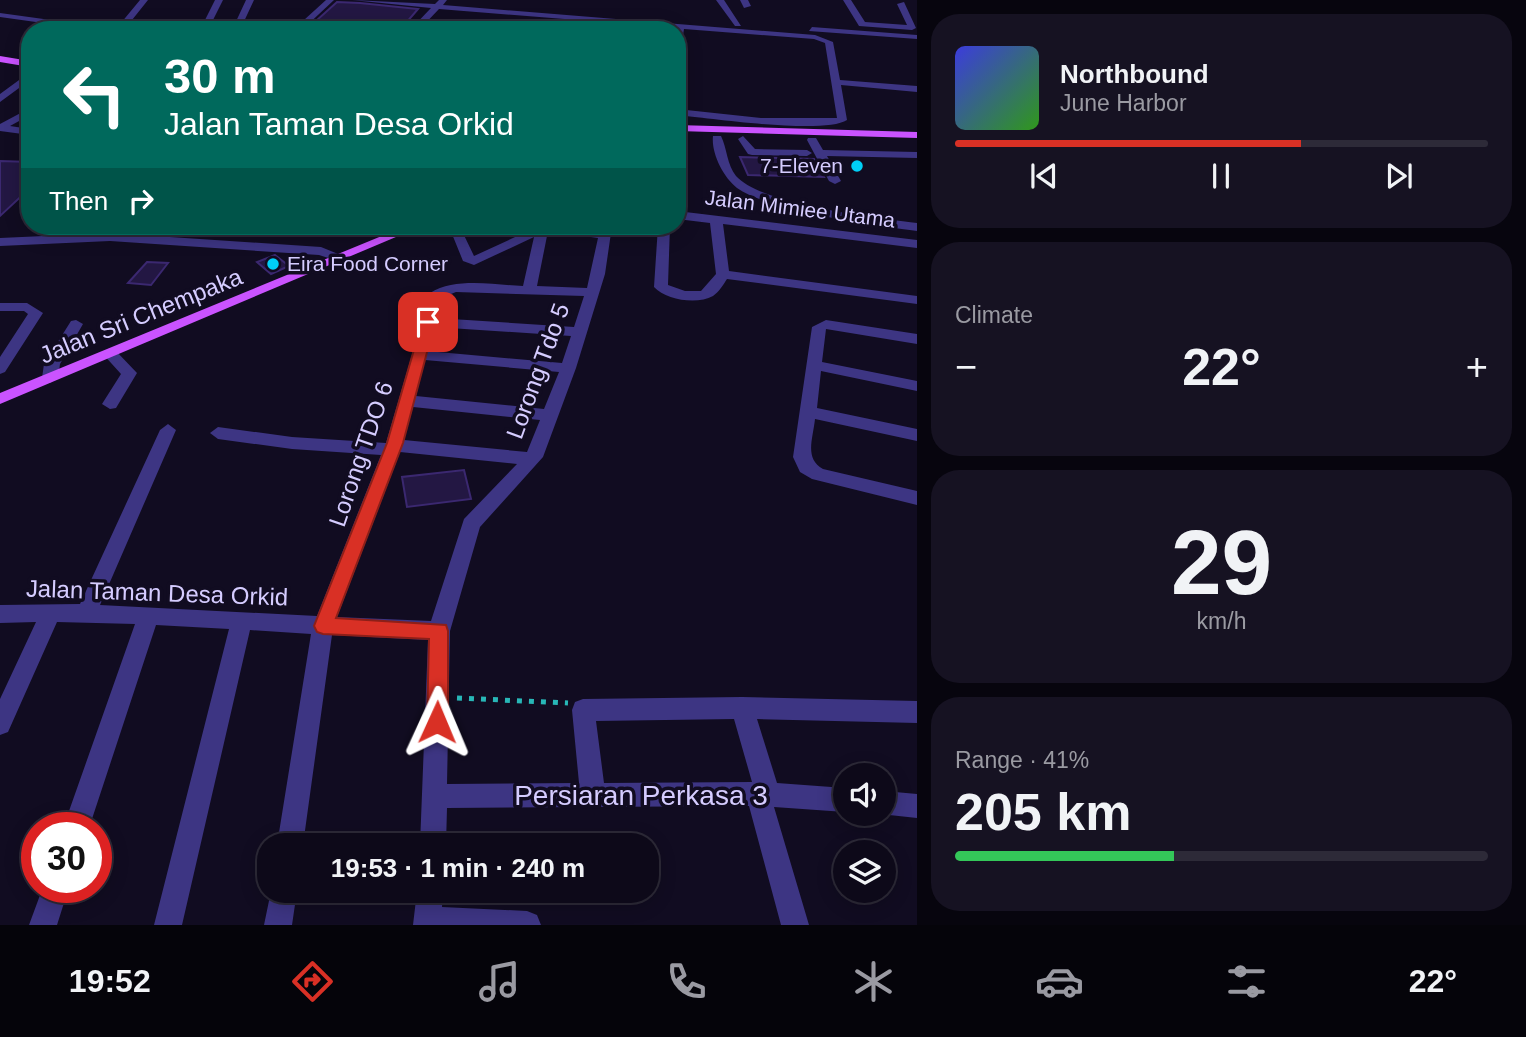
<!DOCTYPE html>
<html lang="en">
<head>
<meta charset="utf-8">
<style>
  :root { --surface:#0d0919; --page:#161222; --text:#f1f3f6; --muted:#9a9aa2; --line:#2d2a38; --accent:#d93025 }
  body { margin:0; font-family:Arial,sans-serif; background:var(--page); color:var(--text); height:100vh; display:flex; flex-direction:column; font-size:26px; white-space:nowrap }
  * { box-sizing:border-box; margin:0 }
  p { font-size:23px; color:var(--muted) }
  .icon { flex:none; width:38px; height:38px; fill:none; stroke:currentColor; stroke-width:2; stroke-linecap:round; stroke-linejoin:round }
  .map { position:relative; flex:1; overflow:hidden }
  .side { display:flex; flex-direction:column; gap:14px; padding:14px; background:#07050e; width:609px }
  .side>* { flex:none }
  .top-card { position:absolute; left:21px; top:21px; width:665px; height:214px; border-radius:28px; box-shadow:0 4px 18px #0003,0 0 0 2px var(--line); background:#00695c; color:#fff; overflow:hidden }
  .fabs { position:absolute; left:833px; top:763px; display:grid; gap:14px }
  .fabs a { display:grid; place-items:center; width:63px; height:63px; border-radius:50%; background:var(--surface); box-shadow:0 4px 18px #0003,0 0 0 2px var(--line); font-size:35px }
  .speed { position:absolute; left:21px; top:812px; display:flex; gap:14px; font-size:35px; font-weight:700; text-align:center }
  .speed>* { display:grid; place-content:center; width:91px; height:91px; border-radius:50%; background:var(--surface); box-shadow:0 4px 18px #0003,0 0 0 2px var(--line); line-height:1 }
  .speed .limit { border:10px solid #d22; background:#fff; color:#111 }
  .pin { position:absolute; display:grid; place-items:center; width:60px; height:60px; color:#fff; margin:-30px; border-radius:14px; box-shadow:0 4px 10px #0006 }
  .me { position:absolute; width:77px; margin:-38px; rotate:1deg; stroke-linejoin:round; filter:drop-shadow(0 0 5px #0008) }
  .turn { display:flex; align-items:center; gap:24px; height:147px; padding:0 28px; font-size:32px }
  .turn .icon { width:91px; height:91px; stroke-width:2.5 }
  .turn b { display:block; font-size:49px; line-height:60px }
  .then { display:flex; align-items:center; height:66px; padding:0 28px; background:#0003; gap:14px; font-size:26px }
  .big { font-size:52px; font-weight:600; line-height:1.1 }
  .side .tile { flex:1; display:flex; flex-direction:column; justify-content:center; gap:10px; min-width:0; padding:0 24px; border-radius:28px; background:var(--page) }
  .side .dial { align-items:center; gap:0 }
  .dial b { font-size:91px; line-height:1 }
  .song { display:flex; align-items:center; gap:21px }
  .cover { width:84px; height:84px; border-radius:10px; background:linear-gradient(135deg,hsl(240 70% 55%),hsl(110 70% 35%)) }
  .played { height:7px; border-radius:4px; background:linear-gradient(90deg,var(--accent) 65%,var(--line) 65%) }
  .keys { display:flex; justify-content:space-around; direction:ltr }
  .heat { display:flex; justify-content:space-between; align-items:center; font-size:38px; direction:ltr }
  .charge { height:10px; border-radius:5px; background:linear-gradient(90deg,#34c759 41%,var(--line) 0) }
  .trip { position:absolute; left:257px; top:833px; width:402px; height:70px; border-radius:28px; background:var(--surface); box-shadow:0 4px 18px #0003,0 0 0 2px var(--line); font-weight:600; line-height:70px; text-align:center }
  .dock { display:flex; height:112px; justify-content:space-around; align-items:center; background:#05040a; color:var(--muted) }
  .dock .icon { width:49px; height:49px }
  .dock .active { color:var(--accent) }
  .dock b { font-size:32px; color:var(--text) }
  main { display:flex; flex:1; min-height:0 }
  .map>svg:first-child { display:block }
</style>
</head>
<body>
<main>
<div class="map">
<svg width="917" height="925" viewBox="0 0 917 925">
  <rect width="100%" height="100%" fill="#110c21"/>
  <!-- building -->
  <path fill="#231743" stroke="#3b2870" stroke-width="2" d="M337 2 360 3 418 9 400 30H306Z
    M740 157 814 159 824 177 748 175Z
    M0 161 30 162V188L0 216Z
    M275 255 289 266 271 274 257 262Z
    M147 262 168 263 151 285 128 283Z
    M464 470 471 499 407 507 402 477Z"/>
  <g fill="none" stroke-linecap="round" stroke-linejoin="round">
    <!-- path -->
    <path stroke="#28b7b7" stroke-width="5" stroke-dasharray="5 7" stroke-linecap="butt" d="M457 698 568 703"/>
    <!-- minor -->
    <path fill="#3d3583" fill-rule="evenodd" d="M140 0H148L124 30H93L0 17V13L116 29Z
      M215 0H223L208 30H200Z
      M246 0H254L240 30H232Z
      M326 0H334L302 30H293Z
      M352 0 435 4 439 0H447L443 5 815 35 833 42 840 80 917 86V92L841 85 847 120C824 135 709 118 677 115V109L761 118H837L825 43 814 39 684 29 681 47 677 49V28L439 9 419 30H410L431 8Z
      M716 0H724L741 26H735Z
      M740 0H748L751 6 744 8Z
      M843 0H851L865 22 907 25 897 4 904 2 916 28 912 30 859 26Z
      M812 27 917 35V39L809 31Z
      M30 72V80L0 102V94Z
      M30 108V115L10 126 30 129V135L0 131V124Z
      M713 136H721C727 148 727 165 736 176 762 205 877 218 917 223V231C873 225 772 212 737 188 723 177 711 153 713 136Z
      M743 136 755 149 807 150 812 153 807 156 752 155 748 154 738 139Z
      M808 138H816L823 150 917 152V158L827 156 841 181 835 184 829 181 807 140Z
      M677 211 917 240V248L723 224 729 271 917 296V304L727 279C723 285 719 292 713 296 697 305 666 300 654 287L658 226H670L668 285 685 291H701L716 274 710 223 677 219Z
      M350 226H362L356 236 352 237 346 233Z
      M539 226H569L599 230 600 226H612L605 274 576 368 543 457 480 527 450 631 447 784 579 783 572 710 575 702 583 699 742 697 917 701V723L757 719 777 783 845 788V812L774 807 809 925H781L749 806 447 808 446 845H420L428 640 332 635 303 845H277L311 634 250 630 182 925H154L229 629 156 625 89 828H63L135 624 57 622 8 732 0 735V699L36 622 0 623V605L80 604 160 430 168 424 176 430 100 605 317 616 381 455 292 449 218 439 210 433 218 427 292 437 386 443 430 293C456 277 494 285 523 286L534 237 474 265 463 261 452 234 454 231H462L474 256ZM548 231 598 238 587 288 537 286ZM456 292 584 296 574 327 436 318 441 298ZM434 327 571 336 562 363 427 351ZM425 360 559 372 544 409 416 396ZM413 407 540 420 527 452 404 440ZM400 452 517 464 464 519 431 621 337 617ZM734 719 752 782 604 783 596 721Z
      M110 233 321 247 348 258 341 262 319 255 110 241 0 246V238Z
      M0 303H27L43 313 5 372 0 374V357L28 314 24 311H0Z
      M76 320 83 324 60 364 58 378 50 383 44 382 42 378 44 364 71 321Z
      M826 320 917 334V344L826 329 822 362 917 381V391L821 371 817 408 917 429V441L815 419C813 439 804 458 823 469L917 491V505L812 479 800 472 793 457 812 327Z
      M110 348 115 350 137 373 116 408 110 409 102 404 121 374 102 353Z
      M884 791 917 794V818L880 814H884Z
      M43 887H69L57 925H29Z
      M271 891H297L292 925H264Z
      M417 891H443L442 907 527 911 537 915 541 925H413Z"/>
    <!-- major -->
    <path fill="#ca53ff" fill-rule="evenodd" d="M0 56 30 61V67L0 62Z
      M677 125 917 132V138L677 131Z
      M406 226H422L0 404V393Z"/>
  </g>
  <!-- route -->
  <path fill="#d93025" stroke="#8d1f18" stroke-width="2" d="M428 318 435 322 403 443 336 618 446 625 448 631V722L445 729 437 732 430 729 427 722 429 639 323 634 317 632 314 626 387 443 422 322Z"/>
  <!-- markers -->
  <g fill="#00cff7" stroke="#110c21" stroke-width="2.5">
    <circle cx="857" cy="166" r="7"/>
    <circle cx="273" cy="264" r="7"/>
  </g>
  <g text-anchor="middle" stroke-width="7" stroke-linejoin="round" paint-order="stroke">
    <!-- far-poi labels -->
    <g font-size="21" fill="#d5ccff" stroke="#110c21" text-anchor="end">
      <text x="843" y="173">7-Eleven</text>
      <text x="287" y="271" text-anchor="start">Eira Food Corner</text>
    </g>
    <!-- far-street labels -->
    <g font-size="21" fill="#d5ccff" stroke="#110c21">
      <text transform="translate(800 209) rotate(7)" y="7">Jalan Mimiee Utama</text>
    </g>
    <!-- street labels -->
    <g font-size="24" fill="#d5ccff" stroke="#110c21">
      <text transform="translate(141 316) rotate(-22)" y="8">Jalan Sri Chempaka</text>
      <text transform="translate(538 371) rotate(-70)" y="8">Lorong Tdo 5</text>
      <text transform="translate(361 454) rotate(-71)" y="8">Lorong TDO 6</text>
      <text transform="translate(157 593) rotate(2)" y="8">Jalan Taman Desa Orkid</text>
    </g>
    <!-- near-street labels -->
    <g font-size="28" fill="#d5ccff" stroke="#110c21">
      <text x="641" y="805">Persiaran Perkasa 3</text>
    </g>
  </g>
</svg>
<div class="fabs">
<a><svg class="icon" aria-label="sound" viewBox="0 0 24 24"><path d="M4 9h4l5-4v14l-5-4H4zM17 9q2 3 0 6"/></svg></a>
<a><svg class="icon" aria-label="layers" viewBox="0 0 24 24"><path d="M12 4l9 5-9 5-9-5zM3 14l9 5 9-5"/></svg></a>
</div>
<div class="speed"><div class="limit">30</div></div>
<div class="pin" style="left:428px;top:322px;background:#d93025"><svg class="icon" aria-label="arrive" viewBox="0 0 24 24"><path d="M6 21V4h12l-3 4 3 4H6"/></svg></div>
<svg class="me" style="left:437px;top:722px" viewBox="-20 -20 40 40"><path d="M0-17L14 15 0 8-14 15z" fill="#d93025" stroke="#fff" stroke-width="4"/></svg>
<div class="trip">19:53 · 1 min · 240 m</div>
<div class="top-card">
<div class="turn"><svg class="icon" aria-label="left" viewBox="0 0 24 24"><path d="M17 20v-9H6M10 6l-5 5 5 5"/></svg><div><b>30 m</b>Jalan Taman Desa Orkid</div></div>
<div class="then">Then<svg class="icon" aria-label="right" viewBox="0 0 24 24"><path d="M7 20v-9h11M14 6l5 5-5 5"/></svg></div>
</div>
</div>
<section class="side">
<div class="tile">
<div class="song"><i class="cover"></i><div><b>Northbound</b><p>June Harbor</p></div></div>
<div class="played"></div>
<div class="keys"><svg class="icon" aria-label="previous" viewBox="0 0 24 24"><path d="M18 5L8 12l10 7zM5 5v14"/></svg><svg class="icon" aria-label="pause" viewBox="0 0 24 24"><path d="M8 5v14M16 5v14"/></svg><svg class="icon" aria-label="next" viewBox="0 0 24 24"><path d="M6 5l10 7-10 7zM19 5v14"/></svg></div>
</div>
<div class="tile"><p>Climate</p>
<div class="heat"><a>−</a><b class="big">22°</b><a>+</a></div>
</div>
<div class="tile dial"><b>29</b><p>km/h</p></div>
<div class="tile"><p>Range · 41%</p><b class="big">205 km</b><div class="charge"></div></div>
</section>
</main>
<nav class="dock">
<b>19:52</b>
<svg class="icon active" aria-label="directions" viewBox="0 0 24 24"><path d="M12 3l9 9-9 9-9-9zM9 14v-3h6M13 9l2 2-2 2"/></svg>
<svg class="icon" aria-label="music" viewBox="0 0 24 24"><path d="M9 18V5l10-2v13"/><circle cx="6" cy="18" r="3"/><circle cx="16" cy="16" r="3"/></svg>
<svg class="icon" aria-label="phone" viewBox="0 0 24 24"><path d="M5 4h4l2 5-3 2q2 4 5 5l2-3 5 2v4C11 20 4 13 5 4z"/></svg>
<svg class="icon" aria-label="climate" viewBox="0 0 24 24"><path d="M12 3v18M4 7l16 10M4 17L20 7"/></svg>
<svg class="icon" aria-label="car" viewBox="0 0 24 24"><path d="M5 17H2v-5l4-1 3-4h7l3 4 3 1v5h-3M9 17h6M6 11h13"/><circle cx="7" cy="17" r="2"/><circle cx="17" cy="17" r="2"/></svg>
<svg class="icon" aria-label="filters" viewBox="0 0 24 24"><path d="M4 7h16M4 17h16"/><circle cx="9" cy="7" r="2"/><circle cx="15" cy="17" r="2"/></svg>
<b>22°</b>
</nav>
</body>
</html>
